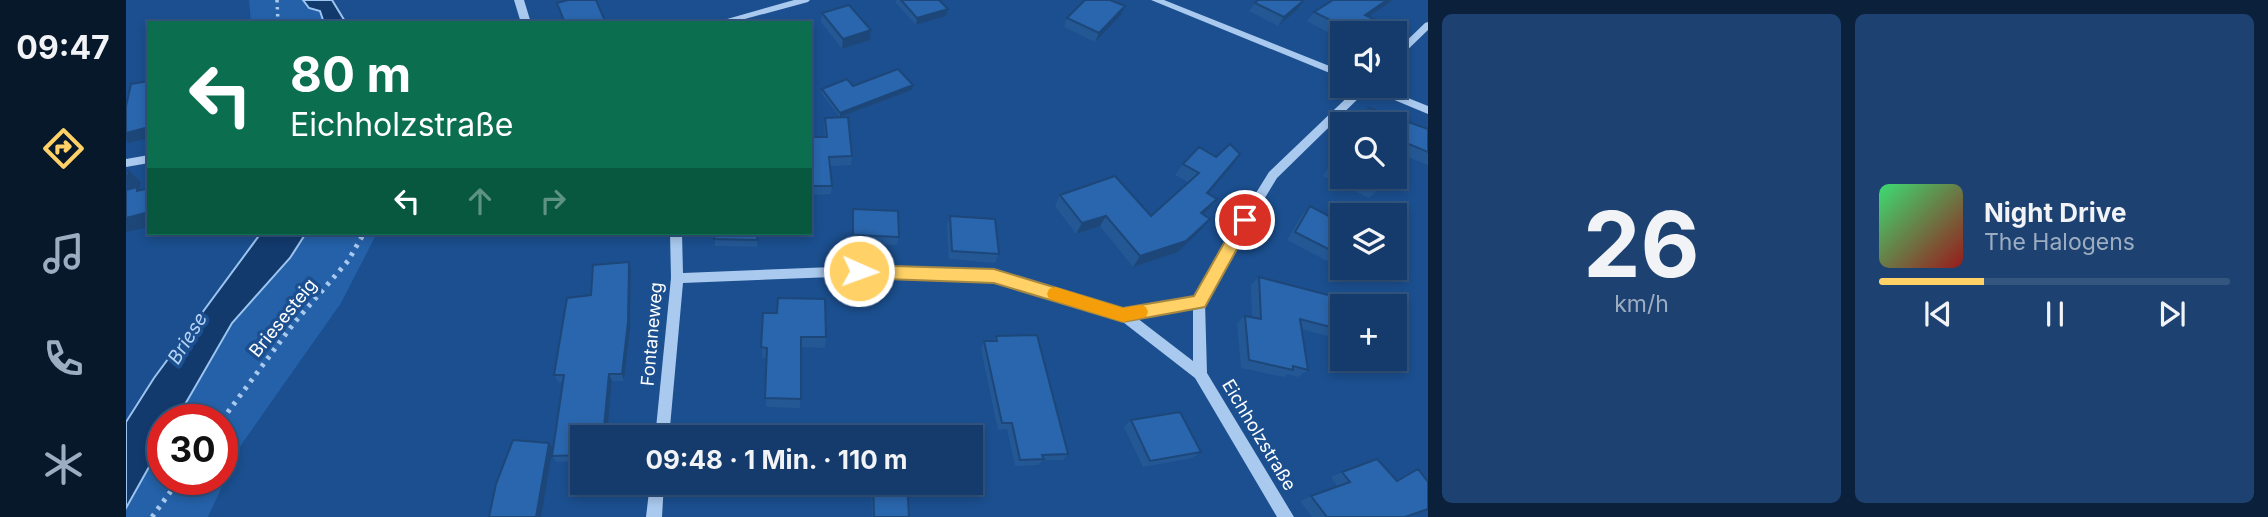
<!DOCTYPE html>
<html lang="de">
<head>
<meta charset="utf-8">
<style>
  :root { --surface:#143b6b; --page:#1d4271; --text:#f1f3f6; --muted:#9dadc1; --line:#33557e; --accent:#ffd166 }
  body { margin:0; font-family:Inter,sans-serif; background:var(--page); color:var(--text); height:100vh; display:flex; flex-direction:column; font-size:26px; white-space:nowrap }
  * { box-sizing:border-box; margin:0 }
  p { font-size:23px; color:var(--muted) }
  .icon { flex:none; width:38px; height:38px; fill:none; stroke:currentColor; stroke-width:2; stroke-linecap:round; stroke-linejoin:round }
  .map { position:relative; flex:1; overflow:hidden }
  .drawer { display:flex; flex-direction:column; gap:14px; padding:14px; background:#0b203b; width:840px }
  .drawer>* { flex:none }
  .top-card { position:absolute; left:21px; top:21px; width:665px; height:214px; border-radius:0px; box-shadow:0 4px 10px #0003,0 0 0 2px var(--line); background:#0b6e4f; color:#fff; overflow:hidden }
  .buttons { position:absolute; left:1204px; top:21px; display:grid; gap:14px }
  .buttons a { display:grid; place-items:center; width:77px; height:77px; border-radius:0px; background:var(--surface); box-shadow:0 4px 10px #0003,0 0 0 2px var(--line); font-size:35px }
  .speed { position:absolute; left:21px; top:404px; display:flex; gap:14px; font-size:35px; font-weight:700; text-align:center }
  .speed>* { display:grid; place-content:center; width:91px; height:91px; border-radius:50%; background:var(--surface); box-shadow:0 4px 10px #0003,0 0 0 2px var(--line); line-height:1 }
  .speed .limit { border:10px solid #d22; background:#fff; color:#111 }
  .pin { position:absolute; display:grid; place-items:center; width:60px; height:60px; color:#fff; margin:-30px; border:4px solid #fff; border-radius:50%; box-shadow:0 2px 7px #0007 }
  .me { position:absolute; width:77px; margin:-38px; rotate:92deg; stroke-linejoin:round; filter:drop-shadow(0 0 5px #0008) }
  .turn { display:flex; align-items:center; gap:24px; height:147px; padding:0 28px; font-size:32px }
  .turn .icon { width:91px; height:91px; stroke-width:2.5 }
  .turn b { display:block; font-size:49px; line-height:60px }
  .lanes { display:flex; align-items:center; height:66px; padding:0 28px; background:#0003; justify-content:center; gap:35px; direction:ltr }
  .lanes .off { opacity:.35 }
  .drawer .tile { flex:1; display:flex; flex-direction:column; justify-content:center; gap:10px; min-width:0; padding:0 24px; border-radius:10px; background:var(--page) }
  .drawer .dial { align-items:center; gap:0 }
  .dial b { font-size:91px; line-height:1 }
  .song { display:flex; align-items:center; gap:21px }
  .cover { width:84px; height:84px; border-radius:10px; background:linear-gradient(135deg,hsl(140 70% 55%),hsl(0 70% 35%)) }
  .played { height:7px; border-radius:4px; background:linear-gradient(90deg,var(--accent) 30%,var(--line) 30%) }
  .keys { display:flex; justify-content:space-around; direction:ltr }
  .drawer .tiles { flex:1; display:grid; gap:14px; grid-template-columns:repeat(2,1fr) }
  .trip { position:absolute; left:444px; top:425px; width:413px; height:70px; border-radius:0px; background:var(--surface); box-shadow:0 4px 10px #0003,0 0 0 2px var(--line); font-weight:700; line-height:70px; text-align:center }
  main { display:flex; flex:1; min-height:0 }
  .dock { display:flex; flex-direction:column; width:126px; justify-content:space-around; align-items:center; background:#08182b; color:var(--muted) }
  .dock .icon { width:49px; height:49px }
  .dock .on { color:var(--accent) }
  .dock b { font-size:32px; color:var(--text) }
  .map>svg:first-child { display:block }
</style>
</head>
<body>
<main>
<nav class="dock">
<b>09:47</b>
<svg class="icon on" aria-label="directions" viewBox="0 0 24 24"><path d="M12 3l9 9-9 9-9-9zM9 14v-3h6M13 9l2 2-2 2"/></svg>
<svg class="icon" aria-label="music" viewBox="0 0 24 24"><path d="M9 18V5l10-2v13"/><circle cx="6" cy="18" r="3"/><circle cx="16" cy="16" r="3"/></svg>
<svg class="icon" aria-label="phone" viewBox="0 0 24 24"><path d="M5 4h4l2 5-3 2q2 4 5 5l2-3 5 2v4C11 20 4 13 5 4z"/></svg>
<svg class="icon" aria-label="climate" viewBox="0 0 24 24"><path d="M12 3v18M4 7l16 10M4 17L20 7"/></svg>
</nav>
<div class="map">
<svg width="1302" height="517" viewBox="0 0 1302 517">
  <rect width="100%" height="100%" fill="#1b4f8f"/>
  <!-- green -->
  <path fill="#2461a8" d="M123 0H177L183 8 194 11 198 23H125Z
    M180 233H251L215 303 115 445 82 517H0V508L37 442V480H96V420H50L106 323 164 258Z"/>
  <!-- water -->
  <path fill="#123a6d" stroke="#9cc4f0" stroke-width="2" d="M177 0H206L220 23H198L194 11 183 8Z
    M135 233H180L164 258 106 323 50 420H37V442L0 508V422L28 378Z"/>
  <g fill="none" stroke-linecap="round" stroke-linejoin="round">
    <!-- path-far1 -->
    <path stroke="#a9c9ee" stroke-width="3.5" stroke-dasharray="2.5 4.5" stroke-linecap="butt" d="M151 0 152 23"/>
    <!-- path -->
    <path stroke="#a9c9ee" stroke-width="5" stroke-dasharray="3.5 6" stroke-linecap="butt" d="M96 420 168 323 222 261 238 233
      M26 517 53 480"/>
    <!-- minor -->
    <path fill="#a9c9ee" fill-rule="evenodd" d="M388 0H398L405 23H395Z
      M668 0H684L682 2 604 23H587Z
      M1025 0H1038L1216 71V78Z
      M1302 22V30L1272 59 1269 60V52L1299 23Z
      M1233 86H1252L1302 106V114L1242 89 1151 178 1100 262 1079 302 1081 373 1168 517H1151L1069 378 993 319 868 281 733 276 557 283 543 438H529L545 278 544 233H556L557 273 733 266 868 271 997 309 1069 297 1092 254 1143 172ZM1067 309V361L1011 318Z
      M23 155V163L0 167V159Z
      M524 483H538L536 517H520Z"/>
  </g>
  <!-- wall -->
  <path fill="#245895" d="M770 0H813L822 9 820 16 790 25 770 3Z
    M1207 0H1266L1263 3 1243 16 1247 33H1216V40L1181 21 1188 12Z
    M1177 1 1171 10 1152 26 1123 11 1129 3Z
    M696 13 745 30 744 40 716 49 695 22Z
    M995 15 969 42 938 27 941 18Z
    M727 86 786 90 714 117 726 156 725 165 704 166 706 186 705 194 684 195V137H699L698 127 699 118 714 117 696 94V89Z
    M1243 108 1302 129V165L1272 153 1269 124H1230Z
    M1216 146V177H1259L1252 190 1243 198 1197 176Z
    M1057 164 1106 166 1082 193 1091 199 1077 215 1084 219 1075 230 1052 252 1007 267 974 226 950 234 929 206 934 195 1025 216 1062 182 1049 175Z
    M1184 206 1210 253 1201 261 1161 240 1176 215Z
    M727 209 773 237 771 245 726 243Z
    M824 216 873 254 869 263 823 259 821 225Z
    M589 233H632L631 247 589 246Z
    M505 270 504 330 498 381H486L481 438H457V461L430 462 426 456 437 382H432L428 375 465 295Z
    M1133 277 1216 316V332L1208 338 1176 329 1182 370 1172 377 1162 374 1158 377 1115 368 1111 323 1119 316 1126 317 1125 285Z
    M637 313 700 337 699 348 675 347 674 408 640 407 641 358H636Z
    M870 336 942 454 937 460H917L912 465 889 466 881 429 872 430 855 349 858 341H867Z
    M1005 420 1075 452 1066 458 1017 467 998 427Z
    M1292 469 1281 517H1186L1174 501 1185 496 1212 487 1205 477 1216 472 1270 480Z
    M745 483H781L783 517H746Z"/>
  <!-- shaded-wall -->
  <path fill="#1d4779" d="M1261 0H1266L1263 3 1232 24 1239 15Z
    M1177 1 1171 10 1152 26 1158 17Z
    M999 6 995 15 969 42 973 33Z
    M822 9 820 16 790 25 791 18Z
    M745 30 744 40 716 49 717 39Z
    M787 85 786 90 714 117V113Z
    M23 127V138L2 143 0 140V133Z
    M1114 154 1106 166 1073 204 1081 193Z
    M3 171 15 182 13 189 23 198 0 191Z
    M1091 199 1082 210 1067 224 1075 213Z
    M23 212V227L0 232V218Z
    M980 216 974 226 950 234 956 223Z
    M1084 219 1075 230 1052 252 1007 267 1014 256Z
    M30 233H47L34 236Z
    M464 233H487L466 236Z
    M503 262 505 270 504 330 498 381 496 374Z
    M483 374 486 381 481 438H477Z
    M423 443 427 448 415 517H410Z"/>
  <!-- building -->
  <path fill="#2a66ad" stroke="#1d4779" stroke-width="2" d="M442 0H470L479 21 471 23H439L431 3Z
    M775 0H813L822 9 791 18Z
    M959 0H984L999 6 973 33 941 18Z
    M1132 0H1175L1177 1 1158 17 1129 3Z
    M1207 0H1261L1239 15 1256 23 1243 33H1230L1188 12Z
    M723 5 745 30 717 39 696 13Z
    M370 20 371 23H358Z
    M772 69 787 85 714 113 696 89 721 79 727 86Z
    M23 81V127L0 133V106L5 84Z
    M1243 108 1302 129V152L1278 142 1269 159V124H1233Z
    M722 117 726 156 703 157 706 186H684V137H701L699 118Z
    M1104 144 1114 154 1081 193 1091 199 1075 213 1084 219 1060 241 1014 256 980 216 956 223 934 195 989 176 1025 216 1073 173 1057 164 1073 147 1090 157Z
    M1216 150V172L1206 167Z
    M0 171H3L0 185Z
    M1225 177H1259L1252 190Z
    M11 187V191L23 188V212L0 218V190Z
    M1184 206 1216 223V242L1210 253 1169 232Z
    M727 209 772 211 773 237 727 235Z
    M824 216 869 219 873 254 826 251Z
    M589 233H632L631 240 588 239Z
    M503 262 502 322 496 374H483L477 438H457V455L426 456 438 375H428L441 298 465 295 467 265Z
    M1133 277 1214 298 1216 316V330L1174 319 1182 370 1167 366V370L1123 360 1119 316 1135 319Z
    M652 298 699 299 700 337H675V399L639 398 641 348 635 347 637 313H651Z
    M911 335 942 454 916 455 918 459 894 460 886 423H876L858 341H871L870 336Z
    M1054 412 1075 452 1024 461 1005 420Z
    M387 440 423 443 410 517H363L370 484Z
    M1251 459 1271 481 1292 469 1302 482V509L1279 517H1201L1185 496 1224 482 1216 472Z
    M747 483H781L783 517H748Z"/>
  <!-- route -->
  <path fill="#ffd166" stroke="#a68842" stroke-width="2" d="M1119 214 1127 220 1079 307 997 322 868 283 733 278 727 276 724 271 727 267 733 265 868 269 997 308 1068 296 1114 215Z"/>
  <!-- slow -->
  <path fill="#f59e0b" d="M929 287 997 308 1014 305 1020 307 1022 312 1020 317 997 322 923 299 921 294 923 289Z"/>
  <g text-anchor="middle" stroke-width="7" stroke-linejoin="round" paint-order="stroke">
    <!-- street labels -->
    <g font-size="18" fill="#fff" stroke="#1b4f8f">
      <text transform="translate(157 318) rotate(-51)" y="6">Briesesteig</text>
      <text transform="translate(526 334) rotate(-85)" y="6">Fontaneweg</text>
      <text transform="translate(1133 435) rotate(59)" y="6">Eichholzstraße</text>
    </g>
    <!-- water labels -->
    <g font-size="19" font-style="italic" fill="#b5d3f5" stroke="#1b4f8f">
      <text transform="translate(61 338) rotate(-58)" y="7">Briese</text>
    </g>
  </g>
</svg>
<div class="buttons">
<a><svg class="icon" aria-label="sound" viewBox="0 0 24 24"><path d="M4 9h4l5-4v14l-5-4H4zM17 9q2 3 0 6"/></svg></a>
<a><svg class="icon" aria-label="search" viewBox="0 0 24 24"><circle cx="10" cy="10" r="6"/><path d="M15 15l6 6"/></svg></a>
<a><svg class="icon" aria-label="layers" viewBox="0 0 24 24"><path d="M12 4l9 5-9 5-9-5zM3 14l9 5 9-5"/></svg></a>
<a>+</a>
</div>
<div class="speed"><div class="limit">30</div></div>
<div class="pin" style="left:1119px;top:220px;background:#d93025"><svg class="icon" aria-label="arrive" viewBox="0 0 24 24"><path d="M6 21V4h12l-3 4 3 4H6"/></svg></div>
<svg class="me" style="left:733px;top:271px" viewBox="-20 -20 40 40"><circle r="17" fill="#ffd166" stroke="#fff" stroke-width="3"/><path d="M0-11L8 9 0 5-8 9z" fill="#fff"/></svg>
<div class="trip">09:48 · 1 Min. · 110 m</div>
<div class="top-card">
<div class="turn"><svg class="icon" aria-label="left" viewBox="0 0 24 24"><path d="M17 20v-9H6M10 6l-5 5 5 5"/></svg><div><b>80 m</b>Eichholzstraße</div></div>
<div class="lanes"><svg class="icon" aria-label="left" viewBox="0 0 24 24"><path d="M17 20v-9H6M10 6l-5 5 5 5"/></svg><svg class="icon off" aria-label="ahead" viewBox="0 0 24 24"><path d="M12 20V5M6 11l6-6 6 6"/></svg><svg class="icon off" aria-label="right" viewBox="0 0 24 24"><path d="M7 20v-9h11M14 6l5 5-5 5"/></svg></div>
</div>
</div>
<section class="drawer">
<div class="tiles">
<div class="tile dial"><b>26</b><p>km/h</p></div>
<div class="tile">
<div class="song"><i class="cover"></i><div><b>Night Drive</b><p>The Halogens</p></div></div>
<div class="played"></div>
<div class="keys"><svg class="icon" aria-label="previous" viewBox="0 0 24 24"><path d="M18 5L8 12l10 7zM5 5v14"/></svg><svg class="icon" aria-label="pause" viewBox="0 0 24 24"><path d="M8 5v14M16 5v14"/></svg><svg class="icon" aria-label="next" viewBox="0 0 24 24"><path d="M6 5l10 7-10 7zM19 5v14"/></svg></div>
</div>
</div>
</section>
</main>
</body>
</html>
